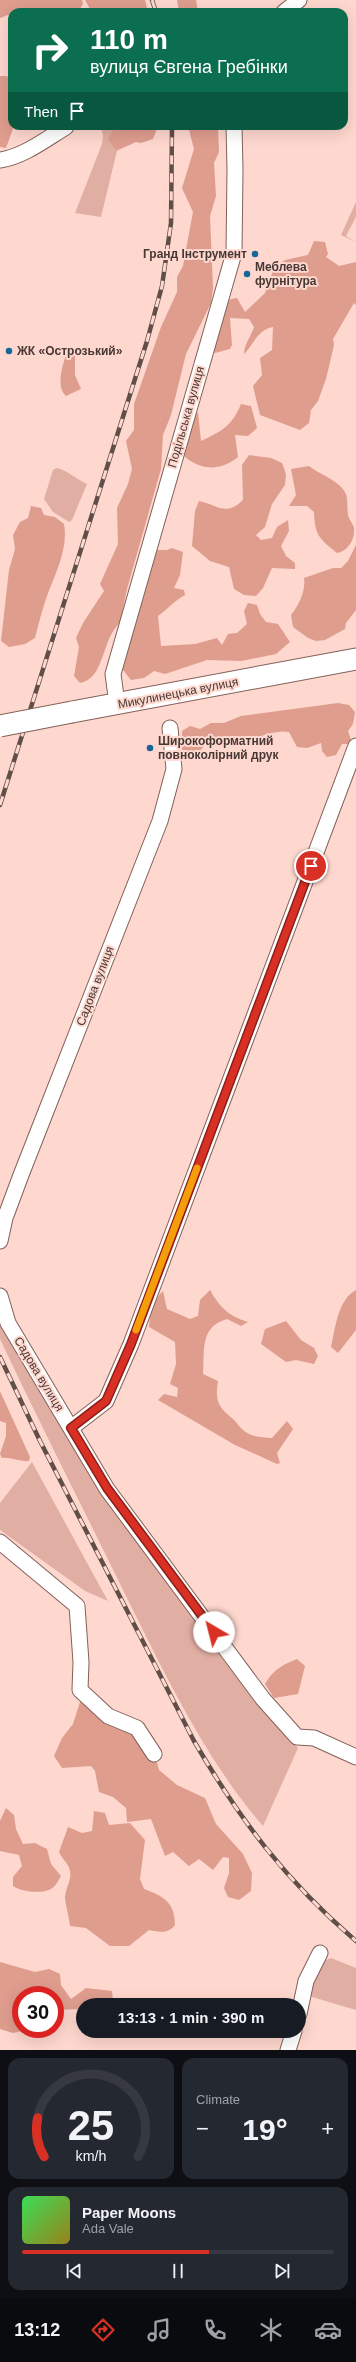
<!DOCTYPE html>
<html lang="en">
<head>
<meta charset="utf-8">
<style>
  :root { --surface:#171b24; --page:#242831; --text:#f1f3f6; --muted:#9ea1a6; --line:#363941; --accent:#d93025 }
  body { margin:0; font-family:Arial,sans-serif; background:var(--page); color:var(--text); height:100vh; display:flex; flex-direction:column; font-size:15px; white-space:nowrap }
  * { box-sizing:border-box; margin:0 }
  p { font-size:13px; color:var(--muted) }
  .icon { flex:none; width:22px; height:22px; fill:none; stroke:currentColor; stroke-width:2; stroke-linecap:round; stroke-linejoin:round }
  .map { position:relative; height:2050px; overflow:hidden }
  .drawer { display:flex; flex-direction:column; gap:8px; padding:8px; background:#0d0f14; flex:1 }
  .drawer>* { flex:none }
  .hud { position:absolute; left:8px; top:8px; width:340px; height:122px; border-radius:12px; box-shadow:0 4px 16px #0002; background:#0b6e4f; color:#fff; overflow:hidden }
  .speed { position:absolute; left:12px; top:1986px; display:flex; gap:8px; font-size:20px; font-weight:700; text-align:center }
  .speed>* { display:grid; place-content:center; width:52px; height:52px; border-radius:50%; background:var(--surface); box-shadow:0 4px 16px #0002; line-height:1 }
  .speed .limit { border:6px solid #d22; background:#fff; color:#111 }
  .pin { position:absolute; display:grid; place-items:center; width:34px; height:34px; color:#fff; margin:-17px; border:2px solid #fff; border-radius:50%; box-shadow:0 1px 4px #0007 }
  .me { position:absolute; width:44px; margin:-22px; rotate:323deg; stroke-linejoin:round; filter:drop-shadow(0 0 3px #0008) }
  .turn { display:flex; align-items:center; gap:14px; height:84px; padding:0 16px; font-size:18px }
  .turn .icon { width:52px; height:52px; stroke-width:2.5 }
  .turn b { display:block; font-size:28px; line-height:34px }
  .then { display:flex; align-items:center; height:38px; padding:0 16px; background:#0003; gap:8px; font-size:15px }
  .big { font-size:30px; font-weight:700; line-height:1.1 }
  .drawer .widget { flex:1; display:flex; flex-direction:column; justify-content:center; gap:6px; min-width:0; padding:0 14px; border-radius:12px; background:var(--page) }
  .drawer .dial { align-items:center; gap:0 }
  .dial svg { height:104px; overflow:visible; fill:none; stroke:var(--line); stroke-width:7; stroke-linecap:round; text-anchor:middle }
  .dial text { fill:var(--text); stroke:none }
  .song { display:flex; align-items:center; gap:12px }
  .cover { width:48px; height:48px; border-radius:6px; background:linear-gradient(135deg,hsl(130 70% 55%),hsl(50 70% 35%)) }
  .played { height:4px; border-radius:2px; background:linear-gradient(90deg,var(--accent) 60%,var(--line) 60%) }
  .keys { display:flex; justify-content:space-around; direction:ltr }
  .heat { display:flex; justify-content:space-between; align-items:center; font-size:22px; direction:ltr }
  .drawer .tiles { flex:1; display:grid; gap:8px; grid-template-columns:1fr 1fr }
  .widget:last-child { grid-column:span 2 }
  .trip { position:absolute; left:76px; top:1998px; width:230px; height:40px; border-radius:20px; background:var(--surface); box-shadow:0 4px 16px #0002; font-weight:700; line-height:40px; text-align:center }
  .dock { display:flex; height:64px; justify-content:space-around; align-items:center; background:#090b0e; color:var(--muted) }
  .dock .icon { width:28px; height:28px }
  .dock .selected { color:var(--accent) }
  .dock b { font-size:18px; color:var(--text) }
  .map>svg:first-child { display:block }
</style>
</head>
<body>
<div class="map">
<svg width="356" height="2050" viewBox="0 0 356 2050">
  <rect width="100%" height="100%" fill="#fed7ce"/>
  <!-- green -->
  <path fill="#e1aea3" d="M100 126H120L122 130 101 217 75 213 102 144 103 135Z
    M356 202V217L346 236 356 242 341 235Z
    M57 468C68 471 76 479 87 484L72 520 69 522 53 512 44 499 53 470Z
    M0 1315 4 1326 61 1427 134 1538 256 1699 298 1748 263 1826C204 1758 164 1672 124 1592 83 1508 40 1424 0 1339Z
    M32 1462 103 1592 108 1601 85 1591 0 1530V1503Z
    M331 1958 356 1968V2010L309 1996 319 1963Z"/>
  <!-- forest -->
  <path fill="#df9d8e" d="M0 0H82L83 4 78 12H12V19L8 15 0 18Z
    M85 0H145L148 12H107L90 9Z
    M177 0H196L198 12H179Z
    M0 76H7L12 85V126H14L6 148 0 147Z
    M116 126H158L153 139 141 143 136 142 116 151 108 139Z
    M188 126H218L219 152 214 163 216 196 210 216 213 288 211 303 186 354 171 415 163 435 161 469 127 589 120 623C102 637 105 679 80 683L74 676 79 647 76 638 83 623 104 591 100 584 118 544 117 508 128 484 132 469 126 441 134 430V404L161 327 177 292V277L183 266 193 212 182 188 194 149Z
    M314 241 325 242 328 254 326 257 339 266 356 262V305L354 303 333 339 334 345 326 379 318 401 311 410 309 423 300 430 260 415 253 386 262 375 260 358 272 350 273 327C257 330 254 344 244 354 244 345 251 336 254 327L249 319 230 318 232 345 230 349 215 353 211 343 225 304 231 299 237 298 245 312 265 293 274 268 285 260 308 255Z
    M75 352V375L81 389 66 396C56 387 62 367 66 355Z
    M241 404 251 406 257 428 248 436 235 435 238 457C221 471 201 471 184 456L191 422 198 412 201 441C222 431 232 426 241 404Z
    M249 455 271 458 282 463 286 474 285 485 272 504 265 527 256 535 261 540 272 538 277 527 288 520 289 531 281 546 286 556 295 563V569L272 568 263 588 256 596 244 595 234 589 229 567 210 561 192 546 195 511 199 501C218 505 225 517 243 500L242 465Z
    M309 466C319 474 333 478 342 488 350 497 346 504 348 514 348 519 353 523 354 528 355 540 348 551 337 553 319 538 315 536 314 512L307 506H289L296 495 291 469Z
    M31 506 41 508 44 515 55 517 64 524C69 551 53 577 45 602 41 614 38 626 35 638L25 644 9 647 1 641 9 570 15 549 13 535 20 522 28 518Z
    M356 545V610L346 623 345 629 325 640 316 641 308 638 293 627 291 615C299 605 306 591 304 578L333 568H341L348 561Z
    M172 548 183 552 180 575 174 588 184 590 185 595C175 600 168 609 158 616L161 646 195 644 217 638 222 645 228 634 237 633 247 624 244 611 248 603 257 605 260 614 266 622 278 624 290 642 276 654 241 661 207 660 165 674 154 671 144 678 131 680 123 670 122 660 152 550H167Z
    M338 703 349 705 355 712 353 724 348 731 351 740 348 744H342L336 755 327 757 322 751 321 743 307 748 297 747 289 732C274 729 256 739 241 742 235 743 228 744 222 744L217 739H210L199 752 186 755 182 749V731L190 726 200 729 211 723H224L241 716Z
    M210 1290C220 1308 229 1316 248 1322L241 1326 227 1319C199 1327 205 1351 203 1374L218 1381C215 1402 218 1406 233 1419 237 1422 238 1426 242 1429 250 1437 261 1437 272 1438L287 1421 293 1429 277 1453 280 1463 277 1464 235 1445 158 1400 164 1394 177 1397 178 1388 170 1384 176 1364 175 1342 149 1327C150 1312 152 1302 163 1291L167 1309 190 1319 198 1316 200 1300Z
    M356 1290V1330L338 1353 331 1347C335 1329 338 1299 356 1290Z
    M286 1321 301 1340 314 1348 318 1356 314 1364 296 1360 286 1362 261 1344 265 1329Z
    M0 1391 30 1457 29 1461C20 1462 11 1457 2 1458L0 1454 6 1436V1423L0 1421Z
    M297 1659 305 1666 298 1694 274 1698 265 1684C273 1670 282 1665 297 1659Z
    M81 1699 112 1714 154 1752 159 1770 177 1785 205 1798 216 1824 243 1854 252 1873 251 1891 239 1900 228 1897 224 1888 229 1873V1858L223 1857 213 1870 199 1859 189 1866 173 1852 165 1856 151 1819 127 1822 126 1808 113 1797 99 1792 95 1771 91 1766 62 1768 54 1756 62 1738 73 1724Z
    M6 1808 14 1815 16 1829 23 1844 35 1843 47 1849 51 1864 61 1876C58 1881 56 1886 51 1889 41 1894 22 1892 13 1886V1877L22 1866 19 1855 0 1851V1821Z
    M94 1811 105 1813 109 1825 130 1823 145 1840 140 1879 144 1889C164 1896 175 1903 175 1925 168 1934 160 1932 149 1930L129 1946H110L86 1928 70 1926C69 1917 66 1907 65 1898 65 1888 72 1881 70 1871 69 1864 62 1859 59 1852L68 1827 82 1833 92 1831Z
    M0 1962 35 1972 49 1969 60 1974 61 1985 71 1999 86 1988 112 1991 113 2001C102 2000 94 2005 83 2005L82 2009 55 2010V1995H21V2029H30L13 2033 0 2029Z"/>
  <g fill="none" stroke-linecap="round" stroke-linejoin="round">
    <defs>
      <path id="minor" d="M284 12 299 0
        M0 160C23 157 46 139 66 127
        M117 704 113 674 234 253 235 169 234 126
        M0 1241 5 1218 21 1175 160 821 174 769 170 728
        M0 1296 8 1323 107 1489 263 1699 297 1737 314 1738 356 1757
        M71 1428 106 1401 131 1344 356 746
        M0 1542 77 1606 81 1662 80 1690 108 1716 137 1728 154 1754
        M299 2014 306 1981 320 1953
        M288 2050 294 2031"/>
      <path id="secondary" d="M72 712 356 659"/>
    </defs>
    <!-- minor casing -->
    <use href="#minor" stroke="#826159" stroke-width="17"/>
    <!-- secondary casing -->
    <use href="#secondary" stroke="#826159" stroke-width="23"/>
    <!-- minor -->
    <use href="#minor" stroke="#fff" stroke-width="15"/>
    <!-- secondary -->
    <use href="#secondary" stroke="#fff" stroke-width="21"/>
    <defs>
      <path id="rail" d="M152 0 156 12
        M0 805 147 341 162 286 171 223 172 126
        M0 1357 40 1441 194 1741C240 1820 286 1881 356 1941"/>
    </defs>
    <!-- rail casing -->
    <use href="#rail" stroke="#604e49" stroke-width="4.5"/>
    <!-- rail -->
    <use href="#rail" stroke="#fed7ce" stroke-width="3" stroke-dasharray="9" stroke-linecap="butt"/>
    <defs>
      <path id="secondary-bridge" d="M0 726 72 712"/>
    </defs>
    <!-- secondary-bridge casing -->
    <use href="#secondary-bridge" stroke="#826159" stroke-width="23" stroke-linecap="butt"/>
    <!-- secondary-bridge -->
    <use href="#secondary-bridge" stroke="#fff" stroke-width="21"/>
  </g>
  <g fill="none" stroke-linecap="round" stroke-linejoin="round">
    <defs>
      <path id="route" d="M214 1632 107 1488 71 1428 106 1401 131 1344 311 866"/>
    </defs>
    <!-- route casing -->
    <use href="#route" stroke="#8d1f18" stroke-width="10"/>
    <!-- route -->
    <use href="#route" stroke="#d93025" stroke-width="7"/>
    <!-- slow -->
    <path stroke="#f59e0b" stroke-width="7" d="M136 1330 197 1168"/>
  </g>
  <!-- markers -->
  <g fill="#166799" stroke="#fed7ce" stroke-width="1.5">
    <circle cx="255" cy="254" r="4"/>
    <circle cx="247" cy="274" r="4"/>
    <circle cx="9" cy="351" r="4"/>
    <circle cx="150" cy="748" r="4"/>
  </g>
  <g text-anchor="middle" stroke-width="4" stroke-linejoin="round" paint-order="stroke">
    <!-- poi labels -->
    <g font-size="12" font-weight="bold" fill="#473834" stroke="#fed7ce" text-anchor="start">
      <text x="247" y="258" text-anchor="end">Гранд Інструмент</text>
      <text x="255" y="271">Меблева<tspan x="255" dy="14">фурнітура</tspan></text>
      <text x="17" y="355">ЖК «Острозький»</text>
      <text x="158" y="745">Широкоформатний<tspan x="158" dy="14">повноколірний друк</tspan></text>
    </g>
    <!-- street labels -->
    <g font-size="12" fill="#473834" stroke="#fed7ce">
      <text transform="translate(186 417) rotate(-74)" y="4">Подільська вулиця</text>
      <text transform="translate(178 693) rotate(-11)" y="4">Микулинецька вулиця</text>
      <text transform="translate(95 986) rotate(-69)" y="4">Садова вулиця</text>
      <text transform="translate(39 1374) rotate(59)" y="4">Садова вулиця</text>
    </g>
  </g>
</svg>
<div class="speed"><div class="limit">30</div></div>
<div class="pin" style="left:311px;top:866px;background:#d93025"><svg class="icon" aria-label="arrive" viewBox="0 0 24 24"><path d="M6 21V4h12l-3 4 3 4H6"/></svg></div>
<svg class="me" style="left:214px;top:1632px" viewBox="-20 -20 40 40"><circle r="19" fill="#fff"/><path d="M0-13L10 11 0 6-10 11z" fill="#d93025"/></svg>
<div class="trip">13:13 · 1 min · 390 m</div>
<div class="hud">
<div class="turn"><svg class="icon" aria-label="right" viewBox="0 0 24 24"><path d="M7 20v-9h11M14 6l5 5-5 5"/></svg><div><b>110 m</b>вулиця Євгена Гребінки</div></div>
<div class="then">Then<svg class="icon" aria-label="arrive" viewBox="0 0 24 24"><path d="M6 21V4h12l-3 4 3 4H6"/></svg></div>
</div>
</div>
<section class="drawer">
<div class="tiles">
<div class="widget dial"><svg viewBox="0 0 100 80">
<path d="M14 69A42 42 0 1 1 86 69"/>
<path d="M14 69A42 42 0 0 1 9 39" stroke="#d93025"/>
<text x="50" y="56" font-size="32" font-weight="700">25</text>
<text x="50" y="72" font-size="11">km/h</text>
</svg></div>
<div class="widget"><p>Climate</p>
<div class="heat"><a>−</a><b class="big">19°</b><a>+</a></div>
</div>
<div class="widget">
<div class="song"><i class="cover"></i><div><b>Paper Moons</b><p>Ada Vale</p></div></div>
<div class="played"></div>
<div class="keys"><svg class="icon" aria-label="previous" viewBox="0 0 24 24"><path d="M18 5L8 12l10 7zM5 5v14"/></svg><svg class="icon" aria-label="pause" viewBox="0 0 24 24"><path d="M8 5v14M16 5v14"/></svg><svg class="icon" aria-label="next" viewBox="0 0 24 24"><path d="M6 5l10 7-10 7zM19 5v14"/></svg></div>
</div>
</div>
</section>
<nav class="dock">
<b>13:12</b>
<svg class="icon selected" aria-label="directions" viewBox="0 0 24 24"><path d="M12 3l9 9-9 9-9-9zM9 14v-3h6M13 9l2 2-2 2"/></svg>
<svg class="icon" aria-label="music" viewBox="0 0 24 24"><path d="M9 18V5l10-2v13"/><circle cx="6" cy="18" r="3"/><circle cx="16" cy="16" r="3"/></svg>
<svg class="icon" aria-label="phone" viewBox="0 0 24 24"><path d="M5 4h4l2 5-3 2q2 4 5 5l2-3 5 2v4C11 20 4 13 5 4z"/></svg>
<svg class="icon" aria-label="climate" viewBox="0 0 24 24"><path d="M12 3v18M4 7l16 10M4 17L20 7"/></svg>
<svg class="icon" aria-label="car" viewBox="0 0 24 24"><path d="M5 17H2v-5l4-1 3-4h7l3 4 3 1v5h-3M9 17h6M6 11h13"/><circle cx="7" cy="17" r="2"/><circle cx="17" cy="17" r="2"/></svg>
</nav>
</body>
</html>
